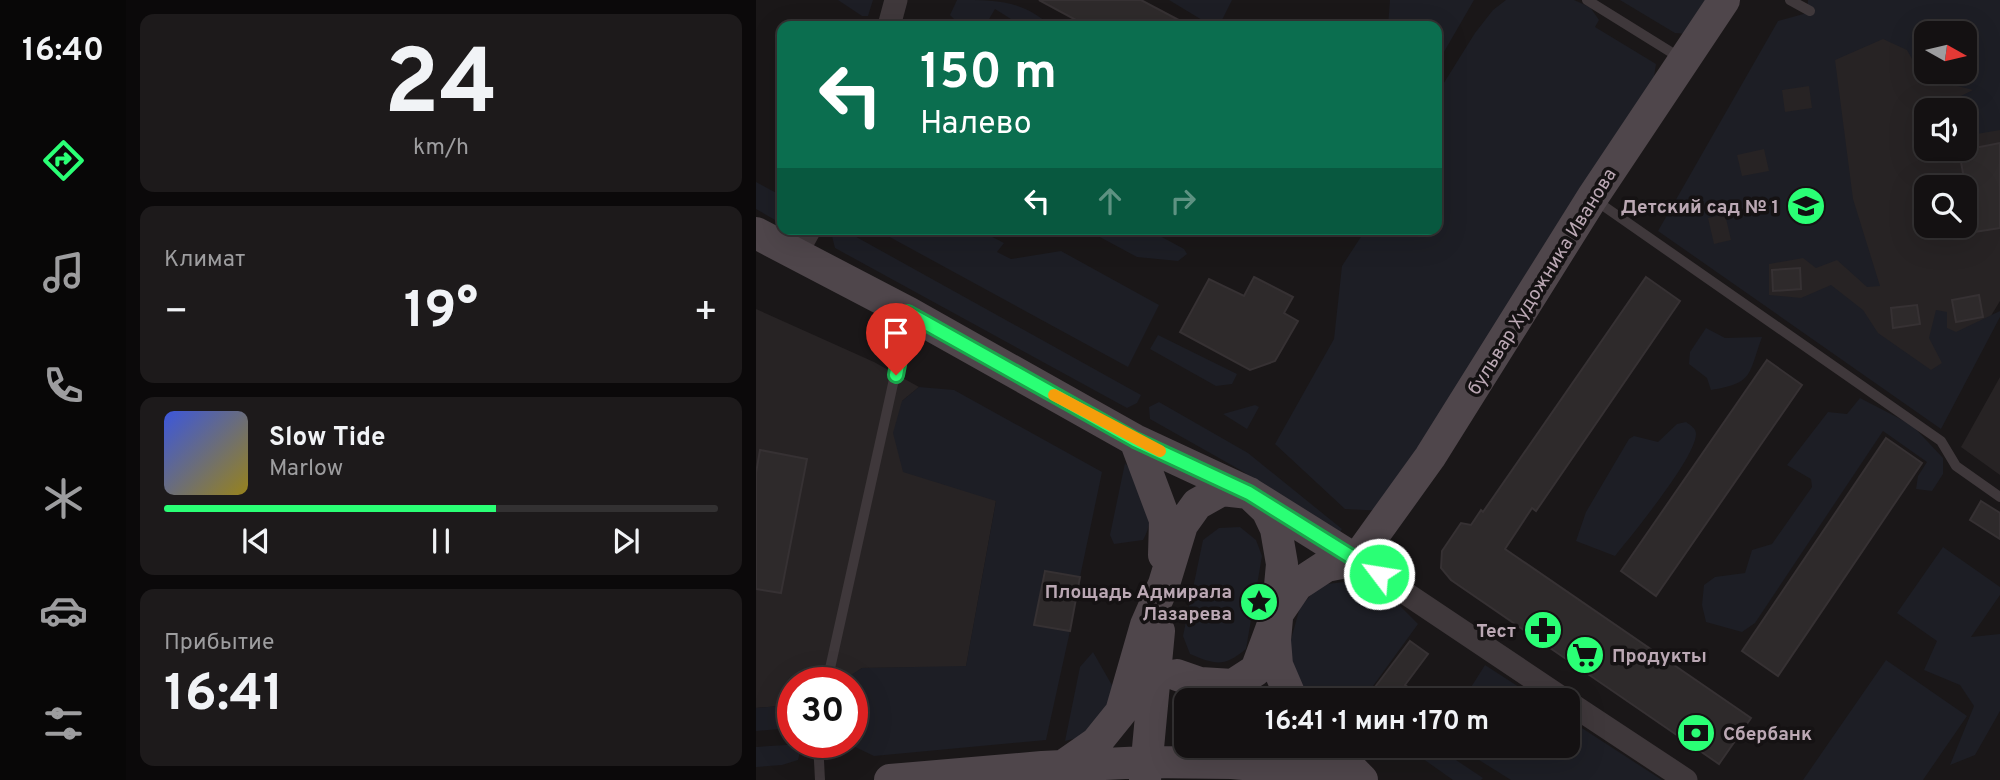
<!DOCTYPE html>
<html lang="ru">
<head>
<meta charset="utf-8">
<style>
  :root { --surface:#141112; --page:#1d1a1b; --text:#f1f3f6; --muted:#9d9d9f; --line:#333132; --accent:#2aff75 }
  body { margin:0; font-family:Overpass,sans-serif; background:var(--page); color:var(--text); height:100vh; display:flex; flex-direction:column; font-size:26px; white-space:nowrap }
  * { box-sizing:border-box; margin:0 }
  p { font-size:23px; color:var(--muted) }
  .icon { flex:none; width:38px; height:38px; fill:none; stroke:currentColor; stroke-width:2; stroke-linecap:round; stroke-linejoin:round }
  .map { position:relative; flex:1; overflow:hidden }
  .sheet { display:flex; flex-direction:column; gap:14px; padding:14px; background:#0b090a; width:630px }
  .sheet>* { flex:none }
  .top-card { position:absolute; left:21px; top:21px; width:665px; height:214px; border-radius:14px; box-shadow:0 7px 28px #0002,0 0 0 2px var(--line); background:#0b6e4f; color:#fff; overflow:hidden }
  .needle { width:46px; rotate:98deg }
  .buttons { position:absolute; left:1158px; top:21px; display:grid; gap:14px }
  .buttons a { display:grid; place-items:center; width:63px; height:63px; border-radius:14px; background:var(--surface); box-shadow:0 7px 28px #0002,0 0 0 2px var(--line); font-size:35px }
  .speed { position:absolute; left:21px; top:667px; display:flex; gap:14px; font-size:35px; font-weight:700; text-align:center }
  .speed>* { display:grid; place-content:center; width:91px; height:91px; border-radius:50%; background:var(--surface); box-shadow:0 7px 28px #0002,0 0 0 2px var(--line); line-height:1 }
  .speed .limit { border:10px solid #d22; background:#fff; color:#111 }
  .pin { position:absolute; display:grid; place-items:center; width:60px; height:60px; color:#fff; margin:-72px -30px; border-radius:50% 50% 50% 0; rotate:-45deg; box-shadow:0 0 7px #0007 }
  .pin .icon { rotate:45deg }
  .me { position:absolute; width:77px; margin:-38px; rotate:301deg; stroke-linejoin:round; filter:drop-shadow(0 0 5px #0008) }
  .turn { display:flex; align-items:center; gap:24px; height:147px; padding:0 28px; font-size:32px }
  .turn .icon { width:91px; height:91px; stroke-width:2.5 }
  .turn b { display:block; font-size:49px; line-height:60px }
  .lanes { display:flex; align-items:center; height:66px; padding:0 28px; background:#0003; justify-content:center; gap:35px; direction:ltr }
  .lanes .off { opacity:.35 }
  .big { font-size:52px; font-weight:700; line-height:1.1 }
  .sheet .tile { flex:1; display:flex; flex-direction:column; justify-content:center; gap:10px; min-width:0; padding:0 24px; border-radius:14px; background:var(--page) }
  .sheet .dial { align-items:center; gap:0 }
  .dial b { font-size:91px; line-height:1 }
  .song { display:flex; align-items:center; gap:21px }
  .cover { width:84px; height:84px; border-radius:10px; background:linear-gradient(135deg,hsl(230 70% 55%),hsl(50 70% 35%)) }
  .played { height:7px; border-radius:4px; background:linear-gradient(90deg,var(--accent) 60%,var(--line) 60%) }
  .keys { display:flex; justify-content:space-around; direction:ltr }
  .heat { display:flex; justify-content:space-between; align-items:center; font-size:38px; direction:ltr }
  .trip { position:absolute; left:418px; top:688px; width:406px; height:70px; border-radius:14px; background:var(--surface); box-shadow:0 7px 28px #0002,0 0 0 2px var(--line); font-weight:700; line-height:70px; text-align:center }
  main { display:flex; flex:1; min-height:0 }
  .tab-bar { display:flex; flex-direction:column; width:126px; justify-content:space-around; align-items:center; background:#080707; color:var(--muted) }
  .tab-bar .icon { width:49px; height:49px }
  .tab-bar .active { color:var(--accent) }
  .tab-bar b { font-size:32px; color:var(--text) }
  .map>svg:first-child { display:block }
</style>
</head>
<body>
<main>
<nav class="tab-bar">
<b>16:40</b>
<svg class="icon active" aria-label="directions" viewBox="0 0 24 24"><path d="M12 3l9 9-9 9-9-9zM9 14v-3h6M13 9l2 2-2 2"/></svg>
<svg class="icon" aria-label="music" viewBox="0 0 24 24"><path d="M9 18V5l10-2v13"/><circle cx="6" cy="18" r="3"/><circle cx="16" cy="16" r="3"/></svg>
<svg class="icon" aria-label="phone" viewBox="0 0 24 24"><path d="M5 4h4l2 5-3 2q2 4 5 5l2-3 5 2v4C11 20 4 13 5 4z"/></svg>
<svg class="icon" aria-label="climate" viewBox="0 0 24 24"><path d="M12 3v18M4 7l16 10M4 17L20 7"/></svg>
<svg class="icon" aria-label="car" viewBox="0 0 24 24"><path d="M5 17H2v-5l4-1 3-4h7l3 4 3 1v5h-3M9 17h6M6 11h13"/><circle cx="7" cy="17" r="2"/><circle cx="17" cy="17" r="2"/></svg>
<svg class="icon" aria-label="filters" viewBox="0 0 24 24"><path d="M4 7h16M4 17h16"/><circle cx="9" cy="7" r="2"/><circle cx="15" cy="17" r="2"/></svg>
</nav>
<section class="sheet">
<div class="tile dial"><b>24</b><p>km/h</p></div>
<div class="tile"><p>Климат</p>
<div class="heat"><a>−</a><b class="big">19°</b><a>+</a></div>
</div>
<div class="tile">
<div class="song"><i class="cover"></i><div><b>Slow Tide</b><p>Marlow</p></div></div>
<div class="played"></div>
<div class="keys"><svg class="icon" aria-label="previous" viewBox="0 0 24 24"><path d="M18 5L8 12l10 7zM5 5v14"/></svg><svg class="icon" aria-label="pause" viewBox="0 0 24 24"><path d="M8 5v14M16 5v14"/></svg><svg class="icon" aria-label="next" viewBox="0 0 24 24"><path d="M6 5l10 7-10 7zM19 5v14"/></svg></div>
</div>
<div class="tile"><p>Прибытие</p><b class="big">16:41</b></div>
</section>
<div class="map">
<svg width="1244" height="780" viewBox="0 0 1244 780">
  <rect width="100%" height="100%" fill="#1a1718"/>
  <!-- built -->
  <path fill="#272324" fill-rule="evenodd" d="M1062 0H1244V301L1178 409 915 228ZM1171 33H1209V72H1171ZM1171 110H1209V149H1171ZM1171 187H1209V226H1171Z
    M0 309 118 362 163 387 146 401 240 501 210 667 106 668 96 675 91 682H37V705L0 708Z
    M1244 377V475L1205 447Z"/>
  <!-- green -->
  <path fill="#1d1e25" fill-rule="evenodd" d="M82 0H117L112 16H106Z
    M201 0C240 0 266 0 295 26H266L239 9 229 26H205L194 15Z
    M413 0H476L463 26H456Z
    M634 0H718L681 64V26H632Z
    M750 0H818L834 7 843 20 839 27 900 64 896 90 628 511 589 509 519 444 578 339 586 266 610 229H681V94L719 33 737 10Z
    M864 0H954L932 34 919 33Z
    M1052 0H1244V130L1209 136V110H1184L1187 105 1217 90 1194 84H1170L1151 50 1127 39 1079 60 1097 199 1124 286 1111 287 1081 260 1060 268 1047 258 1013 264V295L1045 298 1075 285 1107 310 1122 333 1175 370 1186 363 1173 338 1180 310 1191 312V328L1200 332 1244 311V317L1185 429 902 231 1022 21 1051 13ZM1171 33H1209V72H1171ZM1053 86 1056 108 1029 112 1026 90ZM1008 149 1013 171 986 176 981 155ZM969 214 975 240 958 244 952 218Z
    M0 182 26 196V224L0 209Z
    M77 229H86L385 395 381 403 371 408 79 248 76 236Z
    M119 229H221L248 243 241 252 255 259 305 251 403 305 372 367Z
    M329 229H391L428 249 431 254 422 261 381 257Z
    M950 328 969 338 1006 337C992 375 998 383 955 390L951 378 933 364 934 352Z
    M402 335 481 374 476 384 460 386 394 349Z
    M163 387 198 390 346 472 324 577 288 571 278 624 314 631 290 740 118 756 97 746 95 742 96 682H91L95 675 106 668 210 666 240 501 147 472 137 433 146 401Z
    M1104 398 1156 425 1187 458V474L1176 491 1160 489 1162 476 1171 462 1127 431 999 623 986 632 950 622 946 605 948 585 959 577 989 573 996 550 1016 544 1056 487 1055 479 1031 465 1072 412 1091 414Z
    M403 402 492 453 586 529 582 535 486 471 394 419 393 407Z
    M499 405 503 407 491 429 467 414Z
    M930 422C934 425 940 428 940 434 940 457 876 535 859 556L820 541 830 512 873 439 878 436 902 442 921 424Z
    M369 463C390 485 404 510 387 540L358 544 354 535Z
    M484 527 500 540 506 556 490 649C468 667 460 665 434 654L427 636 447 540 463 528Z
    M1187 547 1244 587V595L1215 637 1244 634V711L1219 755 1194 765 1218 706 1204 685 1168 670 1181 641 1141 613Z
    M603 580 632 594 662 624 609 697 613 700H552L531 654 544 607 564 585Z
    M337 652 357 687 356 704 333 735 309 741 324 667Z
    M1130 660 1211 716 1169 777 1167 780H1047Z
    M729 665 783 700H707Z
    M37 705V728L0 731V708Z
    M812 719 906 780H755L723 760 732 746H812Z
    M46 744 42 760 26 765 0 767V747Z
    M671 746H679L727 778 725 780H697L663 756Z"/>
  <!-- building -->
  <path fill="#2e2a2b" stroke="#363133" stroke-width="2" d="M283 0H385L434 26H331Z
    M1244 143V228L1218 232 1213 202 1209 203V184L1203 151Z
    M1044 268 1045 289 1017 291 1016 270Z
    M498 277 537 297 528 313 542 321 519 361 494 370 424 332 453 279 488 296Z
    M890 277 924 301 780 511 776 508 749 549 995 718 963 764 695 580 685 568 686 551 705 523 715 525 725 510 727 512Z
    M1223 295 1227 317 1200 322 1196 300Z
    M1161 305 1164 324 1137 328 1135 308Z
    M1011 360 1046 385 900 596 865 571Z
    M1130 438 1166 463 1022 676 986 651Z
    M4 450 51 459 25 593 0 589V473Z
    M1225 501 1244 513V539L1214 520Z
    M289 571 324 577 314 631 278 625Z
    M654 641 672 654 649 685 670 700H637L619 687Z"/>
  <g fill="none" stroke-linecap="round" stroke-linejoin="round">
    <!-- lane -->
    <path stroke="#3f383b" stroke-width="10" d="M831 0 926 59
      M1034 0 1054 11
      M839 200 1185 441 1200 466 1244 497
      M71 682 152 316
      M62 742 64 780"/>
    <!-- street -->
    <path stroke="#3f383b" stroke-width="23" d="M133 26 140 0
      M40 254 54 229
      M600 560 809 700
      M812 702 930 780"/>
    <!-- secondary -->
    <path stroke="#4f464b" stroke-width="32" d="M0 233 153 313 379 440 493 493 600 560
      M379 440 409 520 408 555
      M600 560 674 457 836 198 968 0
      M421 675 444 683 477 685 500 670 520 616 541 585 570 566 600 560
      M573 746 606 780
      M307 766 340 743 365 712 390 625 408 584 426 525 441 504 466 490 493 493 511 510 520 529 526 564 519 640 521 665 536 700
      M134 780 286 767 390 762 476 763 541 769 576 780
      M389 780 403 631"/>
  </g>
  <g fill="none" stroke-linecap="round" stroke-linejoin="round">
    <defs>
      <path id="route" d="M140 375 152 313 379 440 493 493 623 574"/>
    </defs>
    <!-- route casing -->
    <use href="#route" stroke="#1ba64c" stroke-width="18"/>
    <!-- route -->
    <use href="#route" stroke="#2aff75" stroke-width="12"/>
    <!-- slow -->
    <path stroke="#f59e0b" stroke-width="12" d="M298 395 404 451"/>
  </g>
  <!-- icons -->
  <defs>
    <symbol id="school-disc" viewBox="-11 -11 22 22"><circle r="9.5" fill="#2aff75" stroke="#151213"/><path d="M0-5L7-2L0 1L-7-2ZM-4 1L0 2.5L4 1V4Q0 6-4 4Z" fill="#111"/></symbol>
    <symbol id="sight-disc" viewBox="-11 -11 22 22"><circle r="9.5" fill="#2aff75" stroke="#151213"/><path d="M0-6L1.8-2.2L6-1.7L2.9 1.2L3.7 5.4L0 3.3L-3.7 5.4L-2.9 1.2L-6-1.7L-1.8-2.2Z" fill="#111"/></symbol>
    <symbol id="pharmacy-disc" viewBox="-11 -11 22 22"><circle r="9.5" fill="#2aff75" stroke="#151213"/><path d="M-2-6h4v4h4v4h-4v4h-4v-4h-4v-4h4Z" fill="#111"/></symbol>
    <symbol id="supermarket-disc" viewBox="-11 -11 22 22"><circle r="9.5" fill="#2aff75" stroke="#151213"/><path d="M-6-5.5h2.5l.6 2H6L4.5 2H-2.5L-4.4-4H-6ZM-1.5 3.2a1.3 1.3 0 1 0 .1 0ZM3 3.2a1.3 1.3 0 1 0 .1 0Z" fill="#111"/></symbol>
    <symbol id="bank-disc" viewBox="-11 -11 22 22"><circle r="9.5" fill="#2aff75" stroke="#151213"/><path d="M-6-4H6V4H-6ZM0-2.3a2.3 2.3 0 1 0 0 4.6a2.3 2.3 0 1 0 0-4.6Z" fill="#111"/></symbol>
  </defs>
  <g fill-rule="evenodd">
    <use href="#school-disc" x="1028" y="184" width="44" height="44"/>
    <use href="#sight-disc" x="481" y="580" width="44" height="44"/>
    <use href="#pharmacy-disc" x="765" y="608" width="44" height="44"/>
    <use href="#supermarket-disc" x="807" y="633" width="44" height="44"/>
    <use href="#bank-disc" x="918" y="711" width="44" height="44"/>
  </g>
  <g text-anchor="middle" stroke-width="7" stroke-linejoin="round" paint-order="stroke">
    <!-- poi labels -->
    <g font-size="19" font-weight="bold" fill="#bba8b4" stroke="#151213" text-anchor="end">
      <text x="1023" y="213">Детский сад № 1</text>
      <text x="476" y="598">Площадь Адмирала<tspan x="476" dy="22">Лазарева</tspan></text>
      <text x="760" y="637">Тест</text>
      <text x="856" y="662" text-anchor="start">Продукты</text>
      <text x="967" y="740" text-anchor="start">Сбербанк</text>
    </g>
    <!-- street labels -->
    <g font-size="19" fill="#bba8b4" stroke="#151213">
      <text transform="translate(785 281) rotate(-58)" y="7">бульвар Художника Иванова</text>
    </g>
  </g>
</svg>
<div class="buttons">
<a><svg class="needle" viewBox="-14 -14 28 28"><path d="M0-13l5 13h-10z" fill="#e53935"/><path d="M0 13l5-13h-10z" fill="#9d9d9f"/></svg></a>
<a><svg class="icon" aria-label="sound" viewBox="0 0 24 24"><path d="M4 9h4l5-4v14l-5-4H4zM17 9q2 3 0 6"/></svg></a>
<a><svg class="icon" aria-label="search" viewBox="0 0 24 24"><circle cx="10" cy="10" r="6"/><path d="M15 15l6 6"/></svg></a>
</div>
<div class="speed"><div class="limit">30</div></div>
<div class="pin" style="left:140px;top:375px;background:#d93025"><svg class="icon" aria-label="arrive" viewBox="0 0 24 24"><path d="M6 21V4h12l-3 4 3 4H6"/></svg></div>
<svg class="me" style="left:623px;top:574px" viewBox="-20 -20 40 40"><circle r="17" fill="#2aff75" stroke="#fff" stroke-width="3"/><path d="M0-11L8 9 0 5-8 9z" fill="#fff"/></svg>
<div class="trip">16:41 · 1 мин · 170 m</div>
<div class="top-card">
<div class="turn"><svg class="icon" aria-label="left" viewBox="0 0 24 24"><path d="M17 20v-9H6M10 6l-5 5 5 5"/></svg><div><b>150 m</b>Налево</div></div>
<div class="lanes"><svg class="icon" aria-label="left" viewBox="0 0 24 24"><path d="M17 20v-9H6M10 6l-5 5 5 5"/></svg><svg class="icon off" aria-label="ahead" viewBox="0 0 24 24"><path d="M12 20V5M6 11l6-6 6 6"/></svg><svg class="icon off" aria-label="right" viewBox="0 0 24 24"><path d="M7 20v-9h11M14 6l5 5-5 5"/></svg></div>
</div>
</div>
</main>
</body>
</html>
